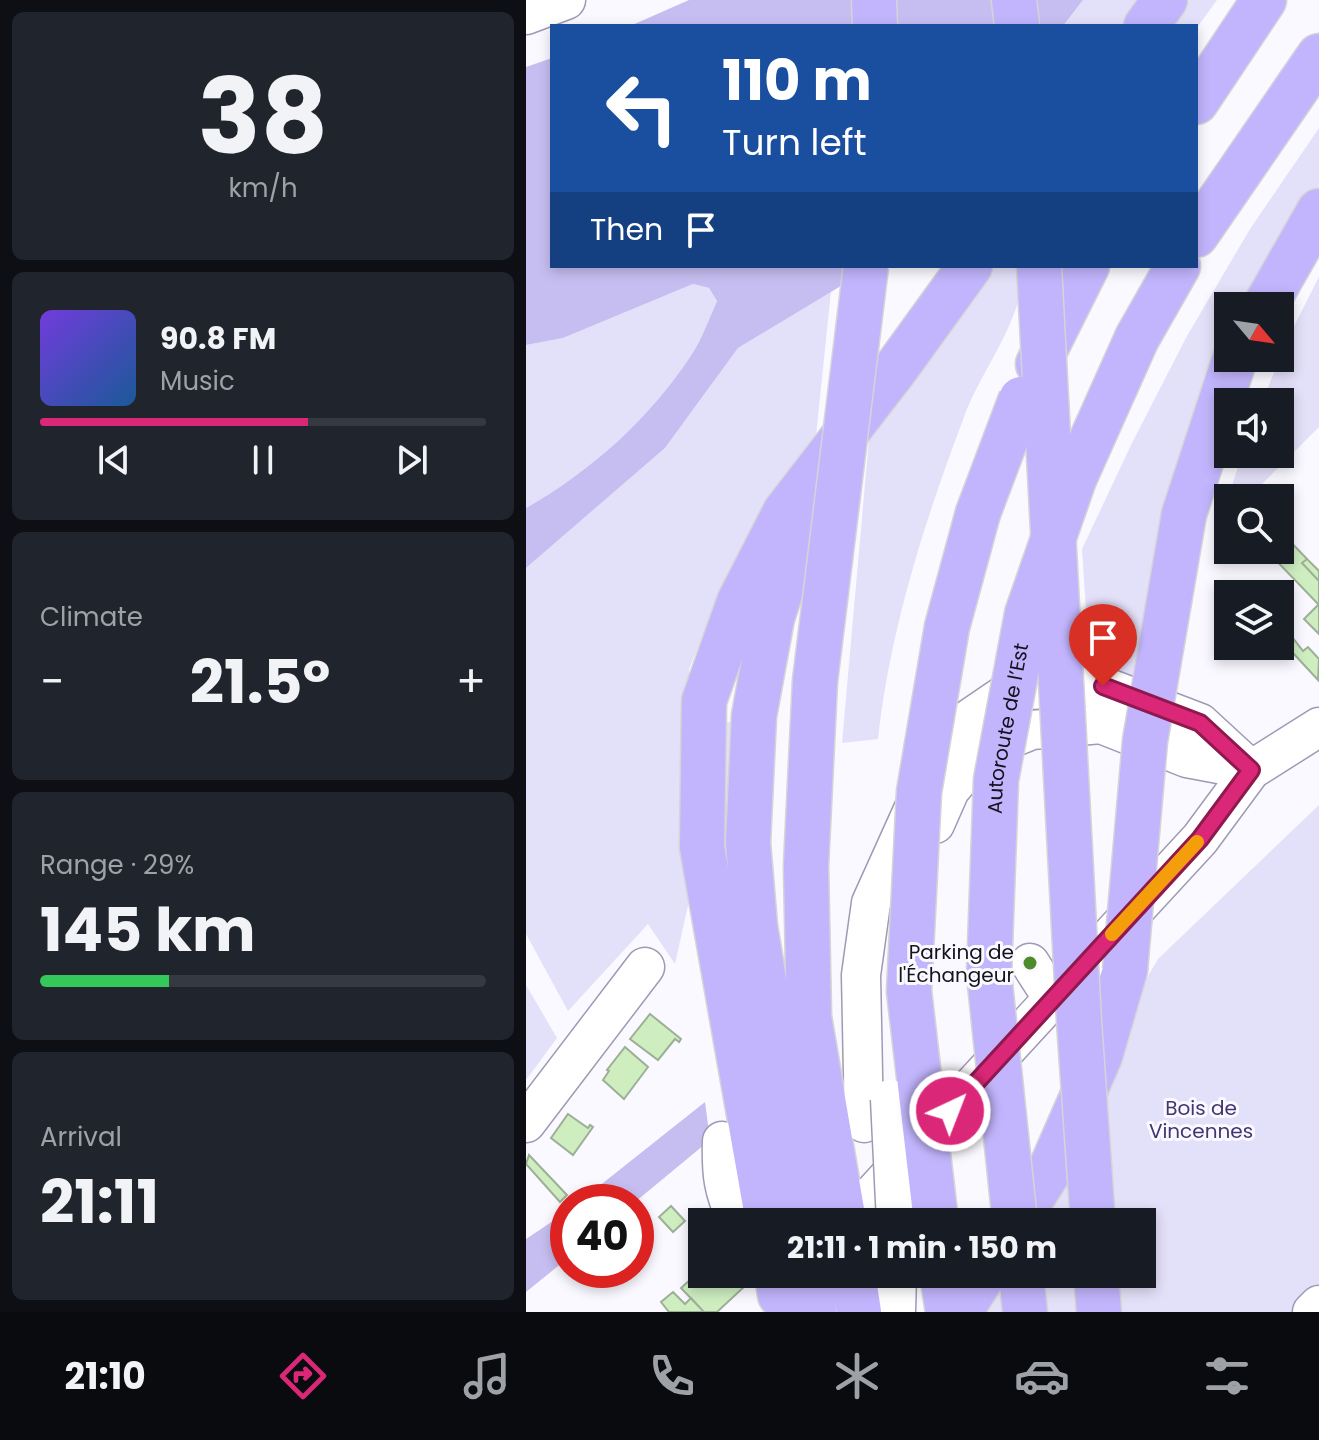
<!DOCTYPE html>
<html lang="en">
<head>
<meta charset="utf-8">
<style>
  :root { --surface:#171b24; --page:#20242c; --text:#f1f3f6; --muted:#9ea1a6; --line:#363941; --accent:#db2777 }
  body { margin:0; font-family:Poppins,sans-serif; background:var(--page); color:var(--text); height:100vh; display:flex; flex-direction:column; font-size:30px; white-space:nowrap }
  * { box-sizing:border-box; margin:0 }
  p { font-size:26px; color:var(--muted) }
  .icon { flex:none; width:44px; height:44px; fill:none; stroke:currentColor; stroke-width:2; stroke-linecap:round; stroke-linejoin:round }
  .map { position:relative; flex:1; overflow:hidden }
  .sheet { display:flex; flex-direction:column; gap:12px; padding:12px; background:#0d0f14; width:526px }
  .sheet>* { flex:none }
  .guide { position:absolute; left:24px; top:24px; width:648px; height:244px; border-radius:0px; box-shadow:0 4px 12px #0003; background:#1a4fa0; color:#fff; overflow:hidden }
  .needle { width:52px; rotate:119deg }
  .buttons { position:absolute; left:688px; top:292px; display:grid; gap:16px }
  .buttons a { display:grid; place-items:center; width:80px; height:80px; border-radius:0px; background:var(--surface); box-shadow:0 4px 12px #0003; font-size:40px }
  .speed { position:absolute; left:24px; top:1184px; display:flex; gap:16px; font-size:40px; font-weight:700; text-align:center }
  .speed>* { display:grid; place-content:center; width:104px; height:104px; border-radius:50%; background:var(--surface); box-shadow:0 4px 12px #0003; line-height:1 }
  .speed .limit { border:12px solid #d22; background:#fff; color:#111 }
  .pin { position:absolute; display:grid; place-items:center; width:68px; height:68px; color:#fff; margin:-82px -34px; border-radius:50% 50% 50% 0; rotate:-45deg; box-shadow:0 0 8px #0007 }
  .pin .icon { rotate:45deg }
  .me { position:absolute; width:88px; margin:-44px; rotate:43deg; stroke-linejoin:round; filter:drop-shadow(0 0 6px #0008) }
  .turn { display:flex; align-items:center; gap:28px; height:168px; padding:0 40px; font-size:36px }
  .turn .icon { width:104px; height:104px; stroke-width:2.5 }
  .turn b { display:block; font-size:56px; line-height:68px }
  .then { display:flex; align-items:center; height:76px; padding:0 40px; background:#0003; gap:16px; font-size:30px }
  .big { font-size:60px; font-weight:700; line-height:1.1 }
  .sheet .widget { flex:1; display:flex; flex-direction:column; justify-content:center; gap:12px; min-width:0; padding:0 28px; border-radius:12px; background:var(--page) }
  .sheet .dial { align-items:center; gap:0 }
  .dial b { font-size:104px; line-height:1 }
  .song { display:flex; align-items:center; gap:24px }
  .cover { width:96px; height:96px; border-radius:12px; background:linear-gradient(135deg,hsl(260 70% 55%),hsl(210 70% 35%)) }
  .played { height:8px; border-radius:4px; background:linear-gradient(90deg,var(--accent) 60%,var(--line) 60%) }
  .keys { display:flex; justify-content:space-around; direction:ltr }
  .heat { display:flex; justify-content:space-between; align-items:center; font-size:44px; direction:ltr }
  .charge { height:12px; border-radius:6px; background:linear-gradient(90deg,#34c759 29%,var(--line) 0) }
  .trip { position:absolute; left:162px; top:1208px; width:468px; height:80px; border-radius:0px; background:var(--surface); box-shadow:0 4px 12px #0003; font-weight:700; line-height:80px; text-align:center }
  .dock { display:flex; height:128px; justify-content:space-around; align-items:center; background:#090b0e; color:var(--muted) }
  .dock .icon { width:56px; height:56px }
  .dock .current { color:var(--accent) }
  .dock b { font-size:36px; color:var(--text) }
  main { display:flex; flex:1; min-height:0 }
  .map>svg:first-child { display:block }
</style>
</head>
<body>
<main>
<section class="sheet">
<div class="widget dial"><b>38</b><p>km/h</p></div>
<div class="widget">
<div class="song"><i class="cover"></i><div><b>90.8 FM</b><p>Music</p></div></div>
<div class="played"></div>
<div class="keys"><svg class="icon" aria-label="previous" viewBox="0 0 24 24"><path d="M18 5L8 12l10 7zM5 5v14"/></svg><svg class="icon" aria-label="pause" viewBox="0 0 24 24"><path d="M8 5v14M16 5v14"/></svg><svg class="icon" aria-label="next" viewBox="0 0 24 24"><path d="M6 5l10 7-10 7zM19 5v14"/></svg></div>
</div>
<div class="widget"><p>Climate</p>
<div class="heat"><a>−</a><b class="big">21.5°</b><a>+</a></div>
</div>
<div class="widget"><p>Range · 29%</p><b class="big">145 km</b><div class="charge"></div></div>
<div class="widget"><p>Arrival</p><b class="big">21:11</b></div>
</section>
<div class="map">
<svg width="793" height="1312" viewBox="0 0 793 1312">
  <rect width="100%" height="100%" fill="#faf9ff"/>
  <!-- green -->
  <path fill="#e3e0f9" d="M557 0H614L595 26H537Z
    M663 0H691L670 29V26H644Z
    M793 128V186L727 306H702V356L613 682 564 671 556 549 606 443 661 336 724 229Z
    M466 266H496C500 318 455 369 438 417 399 520 364 629 352 739L316 743 343 439Z
    M793 277V427L722 498H702V518L693 527 716 454H754V402H736L762 338Z
    M167 284 183 288 191 301C183 319 175 340 164 357 123 419 65 471 0 508V345L37 338Z
    M305 291 288 455 217 542 163 669 165 892 149 964 122 924 42 1011 0 934V568L139 448 212 348Z
    M210 722 203 863 184 859 186 723Z
    M793 805V1312H426L448 1274H616V1222H478L632 959Z
    M0 985 31 1038 0 1080Z"/>
  <!-- water -->
  <path fill="#c6bef1" d="M163 0H557L537 26H104Z
    M26 58V266H348L212 348 139 448 0 568V508C65 471 123 419 164 357 175 341 183 319 191 301L183 288 167 284 37 338 0 345V67Z
    M179 1102 184 1140 109 1202H53Z
    M42 1211V1258L0 1292V1239Z"/>
  <!-- building -->
  <path fill="#ceeec0" stroke="#9eaf98" stroke-width="2" d="M754 531 781 559 776 563 793 581V605L740 550H754Z
    M781 559 793 571V581L776 563Z
    M793 604V634L778 619Z
    M754 614 762 623 758 627 763 633 755 640Z
    M763 633 777 651 782 647 793 659 792 680 755 640Z
    M124 1014 155 1039 153 1042 149 1039 132 1060 104 1039Z
    M99 1047 122 1067 98 1099 77 1080 83 1071 81 1070Z
    M42 1114 62 1128 64 1125 67 1127 47 1155 25 1138Z
    M3 1155 41 1195 34 1202 0 1164Z
    M145 1206 159 1221 147 1232 133 1217Z
    M176 1269V1274H208L219 1286 191 1312H178L155 1288Z
    M147 1292 159 1304 165 1298 178 1312H143L135 1302Z"/>
  <g fill="none" stroke-linecap="round" stroke-linejoin="round">
    <defs>
      <path id="minor" d="M0 15 40 0
        M409 824 424 790 459 749 506 730 575 724 661 758 725 770
        M504 963 527 999
        M0 1123 119 967
        M338 1123 335 975 345 903 401 779 437 723 484 691 577 686 674 723 725 770
        M196 1141C195 1174 197 1192 212 1222
        M321 1222 674 839 725 770 793 727
        M370 1312 371 1274
        M786 1312 793 1305"/>
      <path id="highway" d="M348 0 349 26
        M488 0 491 26
        M620 26 639 0
        M670 102 738 0
        M670 235 793 56
        M739 306 793 211
        M611 338 652 266
        M512 364 561 266
        M658 514 709 358
        M275 528 246 618 228 716 222 843 229 926 278 1222
        M289 681 280 866 283 1017 318 1222
        M242 1222 176 847 178 701 213 602 259 512 368 371 444 266
        M491 1222 525 1168 574 1056 599 970
        M251 1274 254 1295
        M284 1274 288 1312
        M327 1274 333 1312
        M416 1274 422 1312
        M495 1274 499 1312
        M570 1274 573 1312
        M434 1312 458 1274"/>
    </defs>
    <!-- minor casing -->
    <use href="#minor" stroke="#9e9ab4" stroke-width="41"/>
    <!-- highway casing -->
    <use href="#highway" stroke="#d5d5d6" stroke-width="47"/>
    <!-- minor -->
    <use href="#minor" stroke="#fff" stroke-width="38"/>
    <!-- highway -->
    <use href="#highway" stroke="#c2b5fd" stroke-width="44"/>
    <defs>
      <path id="minor-bridge" d="M364 1099 370 1222"/>
      <g id="highway-bridge">
        <path d="M513 266 553 1021 567 1222"/>
        <path d="M289 681 340 266"/>
        <path d="M599 970 619 741 658 514"/>
        <path d="M410 1222 383 991 393 792 421 627 452 513 495 399"/>
        <path id="s1" d="M489 1222 463 974 470 780 501 614 548 479 611 338"/>
      </g>
    </defs>
    <!-- minor-bridge casing -->
    <use href="#minor-bridge" stroke="#9e9ab4" stroke-width="41" stroke-linecap="butt"/>
    <!-- highway-bridge casing -->
    <use href="#highway-bridge" stroke="#d5d5d6" stroke-width="47" stroke-linecap="butt"/>
    <!-- minor-bridge -->
    <use href="#minor-bridge" stroke="#fff" stroke-width="38"/>
    <!-- highway-bridge -->
    <use href="#highway-bridge" stroke="#c2b5fd" stroke-width="44"/>
  </g>
  <g fill="none" stroke-linecap="round" stroke-linejoin="round">
    <defs>
      <path id="route" d="M424 1111 674 839 725 770 674 723 577 686"/>
    </defs>
    <!-- route casing -->
    <use href="#route" stroke="#8e194d" stroke-width="20"/>
    <!-- route -->
    <use href="#route" stroke="#db2777" stroke-width="14"/>
    <!-- slow -->
    <path stroke="#f59e0b" stroke-width="14" d="M586 934 671 842"/>
  </g>
  <!-- markers -->
  <circle fill="#4d8b2b" stroke="#faf9ff" stroke-width="3" cx="504" cy="963" r="8"/>
  <g text-anchor="middle" stroke-width="6" stroke-linejoin="round" paint-order="stroke">
    <!-- street labels -->
    <g font-size="20" fill="#14131c" stroke="#faf9ff">
      <text dy="7" stroke="none"><textPath href="#s1" startOffset="496">Autoroute de l’Est</textPath></text>
    </g>
    <!-- poi labels -->
    <g font-size="20" fill="#14131c" stroke="#faf9ff" text-anchor="end">
      <text x="488" y="959">Parking de<tspan x="488" dy="23">l'Échangeur</tspan></text>
    </g>
    <!-- park labels -->
    <g font-size="20" fill="#433571" stroke="#faf9ff">
      <text x="675" y="1115">Bois de<tspan x="675" dy="23">Vincennes</tspan></text>
    </g>
  </g>
</svg>
<div class="buttons">
<a><svg class="needle" viewBox="-14 -14 28 28"><path d="M0-13l5 13h-10z" fill="#e53935"/><path d="M0 13l5-13h-10z" fill="#9ea1a6"/></svg></a>
<a><svg class="icon" aria-label="sound" viewBox="0 0 24 24"><path d="M4 9h4l5-4v14l-5-4H4zM17 9q2 3 0 6"/></svg></a>
<a><svg class="icon" aria-label="search" viewBox="0 0 24 24"><circle cx="10" cy="10" r="6"/><path d="M15 15l6 6"/></svg></a>
<a><svg class="icon" aria-label="layers" viewBox="0 0 24 24"><path d="M12 4l9 5-9 5-9-5zM3 14l9 5 9-5"/></svg></a>
</div>
<div class="speed"><div class="limit">40</div></div>
<div class="pin" style="left:577px;top:686px;background:#d93025"><svg class="icon" aria-label="arrive" viewBox="0 0 24 24"><path d="M6 21V4h12l-3 4 3 4H6"/></svg></div>
<svg class="me" style="left:424px;top:1111px" viewBox="-20 -20 40 40"><circle r="17" fill="#db2777" stroke="#fff" stroke-width="3"/><path d="M0-11L8 9 0 5-8 9z" fill="#fff"/></svg>
<div class="trip">21:11 · 1 min · 150 m</div>
<div class="guide">
<div class="turn"><svg class="icon" aria-label="left" viewBox="0 0 24 24"><path d="M17 20v-9H6M10 6l-5 5 5 5"/></svg><div><b>110 m</b>Turn left</div></div>
<div class="then">Then<svg class="icon" aria-label="arrive" viewBox="0 0 24 24"><path d="M6 21V4h12l-3 4 3 4H6"/></svg></div>
</div>
</div>
</main>
<nav class="dock">
<b>21:10</b>
<svg class="icon current" aria-label="directions" viewBox="0 0 24 24"><path d="M12 3l9 9-9 9-9-9zM9 14v-3h6M13 9l2 2-2 2"/></svg>
<svg class="icon" aria-label="music" viewBox="0 0 24 24"><path d="M9 18V5l10-2v13"/><circle cx="6" cy="18" r="3"/><circle cx="16" cy="16" r="3"/></svg>
<svg class="icon" aria-label="phone" viewBox="0 0 24 24"><path d="M5 4h4l2 5-3 2q2 4 5 5l2-3 5 2v4C11 20 4 13 5 4z"/></svg>
<svg class="icon" aria-label="climate" viewBox="0 0 24 24"><path d="M12 3v18M4 7l16 10M4 17L20 7"/></svg>
<svg class="icon" aria-label="car" viewBox="0 0 24 24"><path d="M5 17H2v-5l4-1 3-4h7l3 4 3 1v5h-3M9 17h6M6 11h13"/><circle cx="7" cy="17" r="2"/><circle cx="17" cy="17" r="2"/></svg>
<svg class="icon" aria-label="filters" viewBox="0 0 24 24"><path d="M4 7h16M4 17h16"/><circle cx="9" cy="7" r="2"/><circle cx="15" cy="17" r="2"/></svg>
</nav>
</body>
</html>
